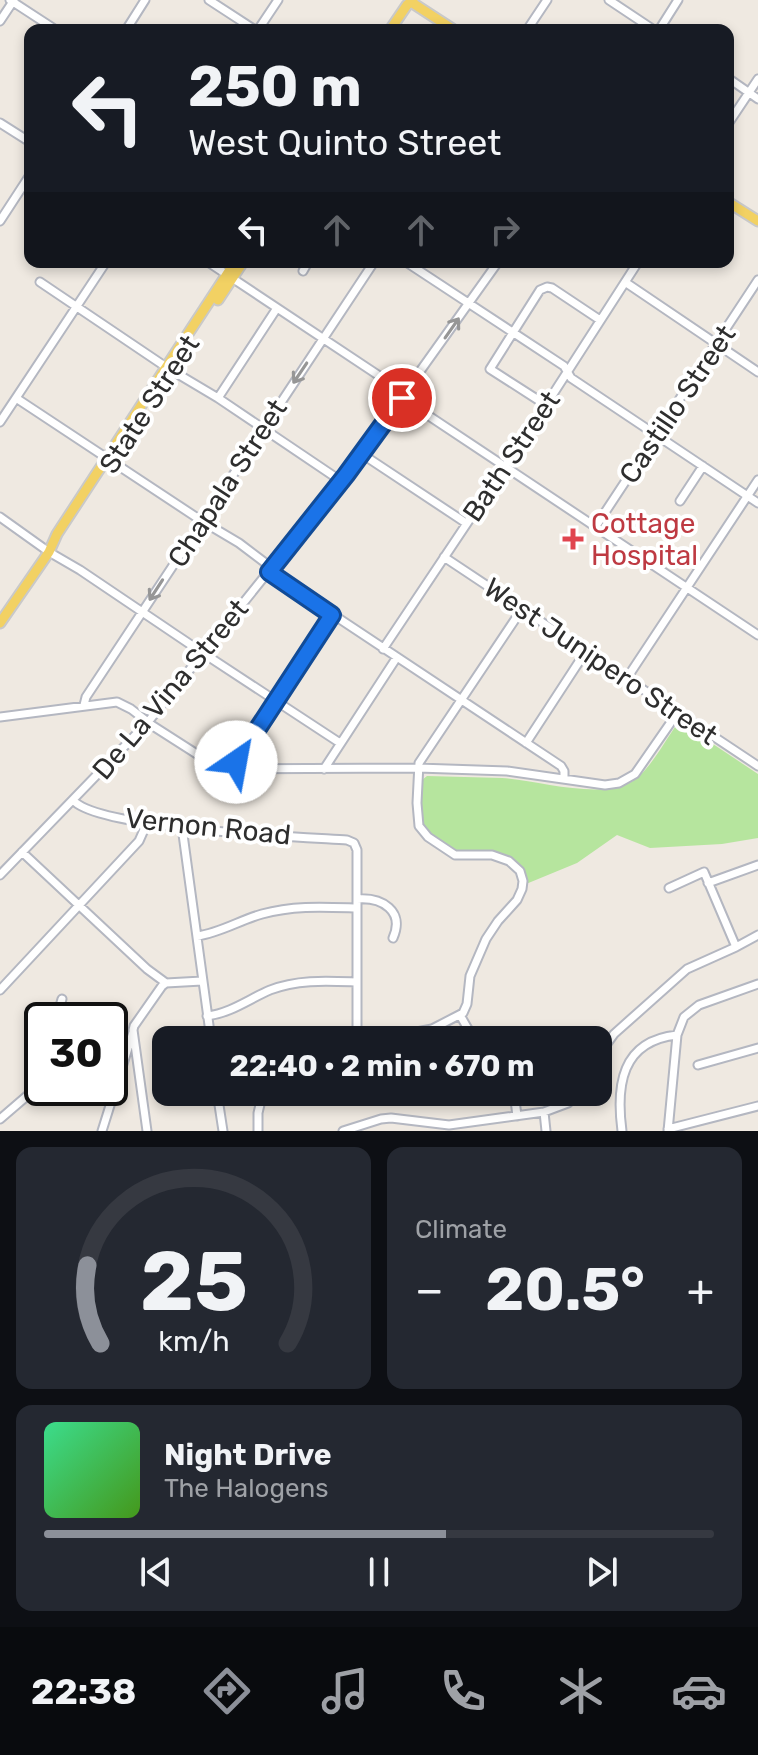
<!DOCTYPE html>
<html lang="en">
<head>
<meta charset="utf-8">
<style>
  :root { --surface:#171b24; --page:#242831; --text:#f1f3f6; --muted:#9ea1a6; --line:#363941; --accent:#8c9099 }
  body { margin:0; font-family:Rubik,sans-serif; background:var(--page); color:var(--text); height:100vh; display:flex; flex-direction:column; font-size:30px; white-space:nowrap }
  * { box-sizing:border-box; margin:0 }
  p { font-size:26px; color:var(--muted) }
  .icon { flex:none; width:44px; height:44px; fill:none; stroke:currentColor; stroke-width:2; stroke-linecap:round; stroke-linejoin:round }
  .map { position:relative; height:1131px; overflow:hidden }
  .details { display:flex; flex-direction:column; gap:16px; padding:16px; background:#0d0f14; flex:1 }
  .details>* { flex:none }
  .banner { position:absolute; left:24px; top:24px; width:710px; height:244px; border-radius:16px; box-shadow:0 4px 12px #0003; background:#171b24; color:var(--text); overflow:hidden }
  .speed { position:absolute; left:24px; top:1002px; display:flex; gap:16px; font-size:40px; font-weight:700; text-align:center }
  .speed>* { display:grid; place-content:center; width:104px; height:104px; border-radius:50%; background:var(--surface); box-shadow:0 4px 12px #0003; line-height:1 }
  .speed .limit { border:4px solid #111; border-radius:12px; background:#fff; color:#111 }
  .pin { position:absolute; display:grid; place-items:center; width:68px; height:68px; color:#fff; margin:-34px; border:4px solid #fff; border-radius:50%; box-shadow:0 2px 8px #0007 }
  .me { position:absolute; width:88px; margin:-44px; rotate:33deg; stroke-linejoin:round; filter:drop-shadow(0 0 6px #0008) }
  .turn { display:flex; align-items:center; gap:28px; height:168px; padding:0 32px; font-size:36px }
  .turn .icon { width:104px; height:104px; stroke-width:2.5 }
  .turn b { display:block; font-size:56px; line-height:68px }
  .lanes { display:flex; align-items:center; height:76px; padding:0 32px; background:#0003; justify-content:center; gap:40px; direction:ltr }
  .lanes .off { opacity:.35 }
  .big { font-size:60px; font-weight:700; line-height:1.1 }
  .details .widget { flex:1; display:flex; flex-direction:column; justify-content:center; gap:12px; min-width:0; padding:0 28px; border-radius:16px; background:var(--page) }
  .details .dial { align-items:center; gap:0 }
  .dial svg { height:208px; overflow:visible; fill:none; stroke:var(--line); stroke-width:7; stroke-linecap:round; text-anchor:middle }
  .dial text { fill:var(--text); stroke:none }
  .song { display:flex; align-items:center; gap:24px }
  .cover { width:96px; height:96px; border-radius:12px; background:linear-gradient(135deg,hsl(150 70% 55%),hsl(100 70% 35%)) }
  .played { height:8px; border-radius:4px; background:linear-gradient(90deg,var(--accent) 60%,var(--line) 60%) }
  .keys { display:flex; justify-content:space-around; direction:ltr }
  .heat { display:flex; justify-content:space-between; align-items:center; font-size:44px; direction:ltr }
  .details .tiles { flex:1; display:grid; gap:16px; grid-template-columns:1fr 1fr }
  .widget:last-child { grid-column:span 2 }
  .trip { position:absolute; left:152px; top:1026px; width:460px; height:80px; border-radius:16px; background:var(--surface); box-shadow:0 4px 12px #0003; font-weight:700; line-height:80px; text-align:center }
  .menu { display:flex; height:128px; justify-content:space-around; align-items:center; background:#090b0e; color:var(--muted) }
  .menu .icon { width:56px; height:56px }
  .menu .on { color:var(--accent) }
  .menu b { font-size:36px; color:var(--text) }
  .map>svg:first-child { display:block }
</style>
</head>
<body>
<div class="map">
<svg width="758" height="1131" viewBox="0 0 758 1131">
  <rect width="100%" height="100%" fill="#efe9e1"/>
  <!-- green -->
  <path fill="#b6e59e" d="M677 724H683L758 774V838L722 844 650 848 617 835 577 863 526 884C524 865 508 851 487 851 479 850 471 853 462 853 450 852 427 836 422 824 417 812 421 793 422 780L427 776C452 777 477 777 502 778 538 780 598 800 631 782 648 773 665 741 677 724Z"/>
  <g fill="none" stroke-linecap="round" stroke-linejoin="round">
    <defs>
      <path id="minor" d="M10 0 56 30
        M209 0 255 30
        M609 0 654 30
        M0 21 14 0
        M126 30 145 0
        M258 30 278 0
        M527 30 547 0
        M659 30 678 0
        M728 78 758 99
        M0 123 30 142
        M728 124 758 79
        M0 221 30 175
        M208 262 405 393
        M406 262 564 366 571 378 758 503
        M303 271 308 262
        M40 282 166 367 218 398 341 481
        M625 282 758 372
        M16 398 202 521 239 543 272 568
        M218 398 277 308
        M402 398 758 635
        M546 405 490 369 540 290 547 287 552 288 600 320
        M0 422 106 262
        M362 454 466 523
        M680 501 703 466
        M0 517 49 552 80 570 203 653 340 743
        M596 526 758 280
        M444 557 758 766
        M269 572 561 766 564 771V779
        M383 649 546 405 638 262
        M627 678 758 480
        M84 705 86 697 374 262
        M0 717 117 702 131 709 153 726 217 767 223 769 418 768 507 771 605 785 619 783 635 774 678 712
        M526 743 586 651
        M324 769 397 657
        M231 770 332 615
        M73 800C97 829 301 837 347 840L354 843 357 850V1034L358 1040
        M182 827 211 1040
        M22 852 147 969 166 983
        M0 875 148 722 199 658 346 475 498 262
        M708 883 758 865
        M669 888 704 872 736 947
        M357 899C382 897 405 911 393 938
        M197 936C220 933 240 920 262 914 294 905 325 907 357 908
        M0 990 139 841 147 823
        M460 1015 468 1029 479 1040
        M207 1016C231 1013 249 999 270 990 298 979 328 981 357 982
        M56 1020 62 999
        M375 1040 432 1029 463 1013 467 1004 470 976 486 939 498 921 517 900 522 889 523 881 520 871 509 861 492 855H455L428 837 419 826 417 803 419 763 522 609
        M598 1056 614 1034 687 969 736 947 758 935
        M698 1065 758 1048
        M217 1092 223 1131
        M514 1092 517 1116
        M544 1112 546 1131
        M0 1119 35 1089 42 1071
        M668 1129 758 1106
        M102 1131 133 1032
        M147 1131 133 1030 134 1026 162 986 166 983 202 981
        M258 1131V1113L263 1092
        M343 1131 381 1119 391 1118 449 1125 544 1112 568 1103 579 1092
        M622 1131C616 1086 621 1041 677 1035
        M668 1131 677 1035 684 1017 699 1005 758 984"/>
      <path id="major" d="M411 2 454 30
        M390 30 407 5 413 0
        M728 202 758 221
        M218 300 243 262
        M0 623 49 552 57 534 235 262"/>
    </defs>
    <!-- minor casing -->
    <use href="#minor" stroke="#b4b7c1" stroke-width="11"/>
    <!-- major casing -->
    <use href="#major" stroke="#c9c9c9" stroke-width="13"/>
    <!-- minor -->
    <use href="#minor" stroke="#fff" stroke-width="7"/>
    <!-- major -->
    <use href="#major" stroke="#f2d163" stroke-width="9"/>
  </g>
  <!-- one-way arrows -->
  <defs><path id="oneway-shaft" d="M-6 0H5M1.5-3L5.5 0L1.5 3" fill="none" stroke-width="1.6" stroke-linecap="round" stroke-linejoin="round" transform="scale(2)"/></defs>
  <g stroke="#969696">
    <use href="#oneway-shaft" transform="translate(452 328) rotate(-55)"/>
    <use href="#oneway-shaft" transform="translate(300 373) rotate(124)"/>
    <use href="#oneway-shaft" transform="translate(156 590) rotate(123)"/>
  </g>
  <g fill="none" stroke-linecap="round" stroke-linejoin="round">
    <defs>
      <path id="route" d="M236 762 332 615 269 572 346 475 402 398"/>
    </defs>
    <!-- route casing -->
    <use href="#route" stroke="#114b97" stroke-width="20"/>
    <!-- route -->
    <use href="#route" stroke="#1a73e8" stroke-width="14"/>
  </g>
  <!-- markers -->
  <path fill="#e0444e" stroke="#fff" stroke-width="3" d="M569 527h8v8h8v8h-8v8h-8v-8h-8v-8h8z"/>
  <g text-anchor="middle" stroke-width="8" stroke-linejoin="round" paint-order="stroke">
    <!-- street labels -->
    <g font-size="28" fill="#2e2e2e" stroke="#fff">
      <text transform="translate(149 404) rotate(-57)" y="10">State Street</text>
      <text transform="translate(677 404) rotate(-56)" y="10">Castillo Street</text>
      <text transform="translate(511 456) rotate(-56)" y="10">Bath Street</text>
      <text transform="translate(227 483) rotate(-57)" y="10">Chapala Street</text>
      <text transform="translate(601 661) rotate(34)" y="10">West Junipero Street</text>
      <text transform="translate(170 689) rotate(-50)" y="10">De La Vina Street</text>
      <text transform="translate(208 826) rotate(6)" y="10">Vernon Road</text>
    </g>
    <!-- health labels -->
    <g font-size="28" fill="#be3a42" stroke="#fff" text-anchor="start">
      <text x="591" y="533">Cottage<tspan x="591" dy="32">Hospital</tspan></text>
    </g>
  </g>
</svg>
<div class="speed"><div class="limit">30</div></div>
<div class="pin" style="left:402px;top:398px;background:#d93025"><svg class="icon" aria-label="arrive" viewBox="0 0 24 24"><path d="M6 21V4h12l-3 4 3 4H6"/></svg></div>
<svg class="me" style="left:236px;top:762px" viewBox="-20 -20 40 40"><circle r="19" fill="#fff"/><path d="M0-13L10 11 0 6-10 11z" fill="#1a73e8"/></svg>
<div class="trip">22:40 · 2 min · 670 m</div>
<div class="banner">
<div class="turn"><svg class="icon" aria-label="left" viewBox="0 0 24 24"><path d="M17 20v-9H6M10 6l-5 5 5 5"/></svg><div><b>250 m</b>West Quinto Street</div></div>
<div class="lanes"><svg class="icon" aria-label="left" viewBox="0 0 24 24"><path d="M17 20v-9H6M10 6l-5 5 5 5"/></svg><svg class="icon off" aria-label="ahead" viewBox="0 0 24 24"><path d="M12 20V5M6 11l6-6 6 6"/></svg><svg class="icon off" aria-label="ahead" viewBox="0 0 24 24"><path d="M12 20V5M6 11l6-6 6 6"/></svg><svg class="icon off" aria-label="right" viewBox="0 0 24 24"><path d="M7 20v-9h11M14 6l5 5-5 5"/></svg></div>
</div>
</div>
<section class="details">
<div class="tiles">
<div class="widget dial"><svg viewBox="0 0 100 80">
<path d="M14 69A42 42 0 1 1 86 69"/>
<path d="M14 69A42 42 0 0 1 9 39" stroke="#8c9099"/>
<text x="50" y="56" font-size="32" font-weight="700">25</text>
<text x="50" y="72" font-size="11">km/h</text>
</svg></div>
<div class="widget"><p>Climate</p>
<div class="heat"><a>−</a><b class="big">20.5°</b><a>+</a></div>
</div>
<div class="widget">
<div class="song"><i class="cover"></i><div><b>Night Drive</b><p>The Halogens</p></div></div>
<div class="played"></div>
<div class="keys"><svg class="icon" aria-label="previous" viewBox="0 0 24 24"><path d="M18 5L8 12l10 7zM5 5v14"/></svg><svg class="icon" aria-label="pause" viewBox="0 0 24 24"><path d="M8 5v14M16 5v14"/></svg><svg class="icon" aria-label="next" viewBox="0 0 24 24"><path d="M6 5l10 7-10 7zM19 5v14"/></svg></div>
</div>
</div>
</section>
<nav class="menu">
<b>22:38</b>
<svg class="icon on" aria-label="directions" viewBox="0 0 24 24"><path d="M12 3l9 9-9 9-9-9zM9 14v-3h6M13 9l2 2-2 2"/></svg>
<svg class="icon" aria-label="music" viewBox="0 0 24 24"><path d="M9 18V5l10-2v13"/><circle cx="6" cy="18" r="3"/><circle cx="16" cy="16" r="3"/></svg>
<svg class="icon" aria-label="phone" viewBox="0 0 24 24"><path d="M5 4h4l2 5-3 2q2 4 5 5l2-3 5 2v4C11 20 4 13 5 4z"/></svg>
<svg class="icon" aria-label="climate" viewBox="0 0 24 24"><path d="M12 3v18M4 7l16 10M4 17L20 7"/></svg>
<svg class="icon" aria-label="car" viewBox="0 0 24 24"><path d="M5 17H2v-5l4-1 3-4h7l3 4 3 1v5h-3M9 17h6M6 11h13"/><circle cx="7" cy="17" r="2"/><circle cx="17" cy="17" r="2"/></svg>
</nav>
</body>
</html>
